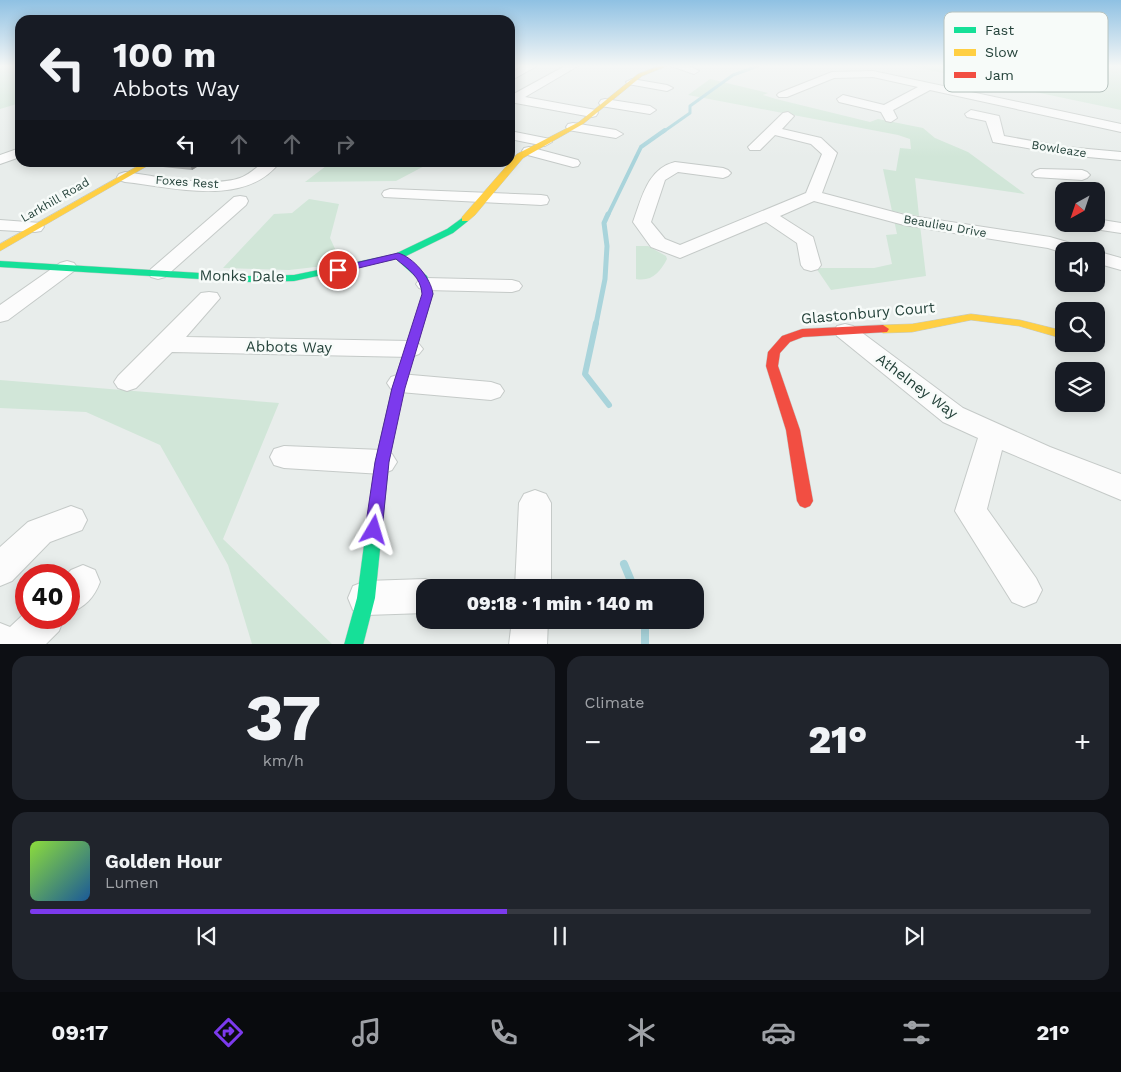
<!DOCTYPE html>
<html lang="en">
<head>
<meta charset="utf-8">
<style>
  :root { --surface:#171b24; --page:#20242c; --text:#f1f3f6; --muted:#9ea1a6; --line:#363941; --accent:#7c3aed }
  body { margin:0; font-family:"Work Sans",sans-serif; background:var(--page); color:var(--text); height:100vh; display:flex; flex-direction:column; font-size:19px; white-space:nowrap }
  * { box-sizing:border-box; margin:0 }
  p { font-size:16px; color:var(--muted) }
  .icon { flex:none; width:28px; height:28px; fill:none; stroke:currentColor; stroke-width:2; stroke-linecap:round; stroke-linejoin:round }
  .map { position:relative; height:644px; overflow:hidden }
  .sheet { display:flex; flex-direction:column; gap:12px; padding:12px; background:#0d0f14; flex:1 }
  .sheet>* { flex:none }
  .top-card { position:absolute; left:15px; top:15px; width:500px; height:152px; border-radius:15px; box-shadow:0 2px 12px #0003; background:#171b24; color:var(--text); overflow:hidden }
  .needle { width:32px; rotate:220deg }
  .controls { position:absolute; left:1055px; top:182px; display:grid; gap:10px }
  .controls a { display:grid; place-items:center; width:50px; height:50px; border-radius:10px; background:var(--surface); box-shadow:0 2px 12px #0003; font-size:25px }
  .speed { position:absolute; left:15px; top:564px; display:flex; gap:10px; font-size:25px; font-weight:700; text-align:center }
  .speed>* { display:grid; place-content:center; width:65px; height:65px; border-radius:50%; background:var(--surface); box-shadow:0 2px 12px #0003; line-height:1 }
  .speed .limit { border:8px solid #d22; background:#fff; color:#111 }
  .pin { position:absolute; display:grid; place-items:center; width:42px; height:42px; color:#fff; margin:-21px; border:2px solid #fff; border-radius:50%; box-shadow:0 1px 5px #0007 }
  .me { position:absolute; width:55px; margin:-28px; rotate:7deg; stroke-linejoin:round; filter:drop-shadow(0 0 4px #0008) }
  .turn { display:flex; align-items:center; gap:18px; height:105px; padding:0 15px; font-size:22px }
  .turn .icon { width:65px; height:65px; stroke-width:2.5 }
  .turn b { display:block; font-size:35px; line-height:42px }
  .lanes { display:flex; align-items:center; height:48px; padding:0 15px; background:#0003; justify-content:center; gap:25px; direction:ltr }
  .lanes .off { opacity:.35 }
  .big { font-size:38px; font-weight:800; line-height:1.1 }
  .sheet .card { flex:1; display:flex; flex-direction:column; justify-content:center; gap:8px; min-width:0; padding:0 18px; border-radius:15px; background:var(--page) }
  .sheet .dial { align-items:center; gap:0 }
  .dial b { font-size:65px; line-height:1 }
  .song { display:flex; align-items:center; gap:15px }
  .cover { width:60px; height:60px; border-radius:8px; background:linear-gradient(135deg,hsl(90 70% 55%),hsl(210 70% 35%)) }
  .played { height:5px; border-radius:2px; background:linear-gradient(90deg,var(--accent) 45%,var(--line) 45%) }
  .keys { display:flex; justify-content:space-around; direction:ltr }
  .heat { display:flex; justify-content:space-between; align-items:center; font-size:28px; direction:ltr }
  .sheet .tiles { flex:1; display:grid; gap:12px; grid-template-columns:1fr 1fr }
  .card:last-child { grid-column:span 2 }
  .trip { position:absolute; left:416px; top:579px; width:288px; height:50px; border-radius:15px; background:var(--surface); box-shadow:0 2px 12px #0003; font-weight:800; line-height:50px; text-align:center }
  .menu { display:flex; height:80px; justify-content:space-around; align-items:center; background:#090b0e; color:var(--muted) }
  .menu .icon { width:35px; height:35px }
  .menu .current { color:var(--accent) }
  .menu b { font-size:22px; color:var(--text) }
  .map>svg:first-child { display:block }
</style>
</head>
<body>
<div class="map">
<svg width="1121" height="645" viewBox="0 0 1121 645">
  <rect width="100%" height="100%" fill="#e8edeb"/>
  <!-- green -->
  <path fill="#d1e6d8" d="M0 66H20V103L0 109Z
    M910 66H1121V110Z
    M710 79 768 93 763 95 776 99 870 122 878 119 923 128 935 138 968 152 1025 194 915 178 919 216 892 211 883 169 896 171 900 148 911 149 910 139 898 135 688 95Z
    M330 163V162L430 163 396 181 305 182Z
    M309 199 339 204 330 238 342 264 289 270 223 268 274 214 292 213Z
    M894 220 920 225 926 276 831 290 816 268H874L892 264 886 235 897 234Z
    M636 246H648L666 256 667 259C660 272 652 282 636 279Z
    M0 380 279 403 223 539 332 644H252L228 565 160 445 86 412 0 408Z"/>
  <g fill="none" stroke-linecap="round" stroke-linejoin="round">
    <!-- stream-far4 -->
    <path stroke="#a9d4db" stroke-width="3" d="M663 132 690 113V106L733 75 758 66"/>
    <!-- stream-far3 -->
    <path stroke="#a9d4db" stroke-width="4" d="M608 215 641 147 665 130"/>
    <!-- stream-far2 -->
    <path stroke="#a9d4db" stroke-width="5" d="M596 324 605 279 607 246 604 223 608 214"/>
    <!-- stream-far1 -->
    <path stroke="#a9d4db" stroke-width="6" d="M596 323 585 374 609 405"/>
    <!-- stream -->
    <path stroke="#a9d4db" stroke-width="8" d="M624 564 634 588
      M645 620V645"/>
    <defs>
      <path id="street" d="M523 66H537L510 81V74Z
        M565 66H578L525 97 596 110 598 113 596 116 592 117 510 102V96Z
        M671 66H689L699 71 694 74Z
        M873 71 1121 124V132L930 90 893 110 897 118 891 122 886 121 881 112 839 102 837 99 843 95 884 105 918 87 873 77 834 78 787 97H779L777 95 779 93 832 72Z
        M632 79 667 85 673 88 667 91 628 84 626 82Z
        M605 99 650 106 656 110 650 114 601 106 599 103 601 100Z
        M971 110 999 116 1004 136 1066 147 1121 152V160L1066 155 993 142 986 121 967 117 965 114Z
        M788 112 794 116 782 129 821 138 837 153 822 193 905 215 1050 237 1084 247 1087 251H1064V253L1048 248 904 225 814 201 780 216 813 237 821 265 818 269 811 271 804 269 801 265 797 243 766 222 680 258 651 247 633 222C642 198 647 169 675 162L723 168 728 170 731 173 728 176 723 178 678 172 665 180 651 222 665 239 680 245 806 193 822 154 811 144 775 135 760 150H750L748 147 783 113Z
        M573 123 616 130 623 134 616 138 568 130 566 127 568 124Z
        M510 131 550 139 552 142 545 146 510 139Z
        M529 147 578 160 580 163 578 166 573 167 524 154 522 151 524 148Z
        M20 148V157L0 164V155Z
        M263 162H280C245 208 173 187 125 182L119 180 117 177 119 174 125 172C155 176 212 188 240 178 249 175 256 168 263 162Z
        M1040 169 1082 170 1087 172 1090 175 1087 178 1082 180 1035 177 1032 174 1035 171Z
        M390 189 541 195 547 196 549 200 547 204 541 205 384 197 382 194 384 191Z
        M240 196 246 197 248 201 246 205 165 277 158 279 151 277 148 273 151 269 234 197Z
        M1096 219 1121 223V233L1088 228 1085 224H1096Z
        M0 220 41 223 44 227 41 231 35 232 0 230Z
        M1096 251 1121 258V270L1096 263Z
        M67 261 74 263 77 267 74 271 8 320 0 322V305L60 263Z
        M426 278 512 280 519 282 522 286 519 290 512 292 426 290 419 288 416 284 419 280Z
        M209 292 217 293 220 298 186 337 411 341 419 344 423 349 419 354 411 357 172 352 136 388 127 391 118 388 114 382 118 376 201 293Z
        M845 324 853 326 963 408 1050 447 1121 474V500L1002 450 987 509 1036 578 1042 590 1036 602 1024 607 1012 602 955 511 978 438 943 422 837 336 834 331 837 326Z
        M400 374 491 382 500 385 504 391 500 397 491 400 400 392 391 389 387 383 391 377Z
        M284 446 382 450 392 454 397 462 392 470 382 474 284 468 274 465 270 457 274 449Z
        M535 490 546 494 551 503V588H515L519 503 524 494Z
        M71 506 82 510 87 520 82 530 50 542 12 581 0 586V547L28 522Z
        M83 565 95 570 100 582C94 598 85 607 69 613V575H66L71 570Z
        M425 579 438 584 439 588H425V613L366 615 353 610 348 598 353 586 366 581Z
        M26 612V618H64L59 631 45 645H0V623L10 627Z
        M512 620H548L547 645H509Z"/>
      <path id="fast" d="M465 216 468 217V221L453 233 404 257 427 276 433 294 404 388 389 462 375 598 363 645H344L357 598 375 462 392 388 423 294 418 279 396 259 294 281 250 282 0 267V261L250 276 294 275 395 254 447 229Z"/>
      <path id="slow" d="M659 66H667L642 76 583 124 523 158 475 215 468 221H462V217L517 154 579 122 638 74Z
        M145 162H154L0 251V244Z
        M971 314 1020 320 1064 331V339L1019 326 971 320 912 332 883 333 877 329 883 325 912 324Z"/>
      <path id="jam" d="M883 325 889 329 887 332 803 337 790 342 780 353 778 366 800 430 813 501 810 506 805 508 800 506 797 501 786 430 766 366 768 352 782 336 802 329Z"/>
    </defs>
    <!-- street casing -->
    <use href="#street" stroke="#c5cac8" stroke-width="2"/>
    <!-- fast casing -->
    <use href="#fast" stroke="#c3cbc8" stroke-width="1"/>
    <!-- slow casing -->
    <use href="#slow" stroke="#c3cbc8" stroke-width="1"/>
    <!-- jam casing -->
    <use href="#jam" stroke="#c3cbc8" stroke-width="1"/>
    <!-- street -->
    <use href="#street" fill="#fcfcfc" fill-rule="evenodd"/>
    <!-- fast -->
    <use href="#fast" fill="#16e098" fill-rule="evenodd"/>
    <!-- slow -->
    <use href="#slow" fill="#ffcf43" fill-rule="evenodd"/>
    <!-- jam -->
    <use href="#jam" fill="#f24e42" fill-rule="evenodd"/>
  </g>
  <!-- wall -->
  <path fill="#b2b6b5" d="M162 162H205L192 170 163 167Z"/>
  <!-- shaded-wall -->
  <path fill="#919493" d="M189 162H205L192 170Z"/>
  <!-- sky -->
  <linearGradient id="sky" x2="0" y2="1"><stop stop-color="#8fc1e3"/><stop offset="0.42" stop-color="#f5f7f6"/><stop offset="1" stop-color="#f5f7f6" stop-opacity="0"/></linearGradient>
  <rect width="1121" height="157" fill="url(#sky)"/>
  <!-- route -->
  <path fill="#7c3aed" stroke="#51269a" d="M398 253C413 257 431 278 433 294L405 388 389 462 382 530 379 535 374 537 368 535 365 530 375 462 392 388 422 294C421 277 408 269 396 259L338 273 333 270 334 268Z"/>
  <g text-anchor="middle" stroke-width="5" stroke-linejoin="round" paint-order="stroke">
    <!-- far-street labels -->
    <g font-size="12" fill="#24423a" stroke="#f7fbf9">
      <text transform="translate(1059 149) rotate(9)" y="4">Bowleaze</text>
      <text transform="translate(187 182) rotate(4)" y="4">Foxes Rest</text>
      <text transform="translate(55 200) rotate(-30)" y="4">Larkhill Road</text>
      <text transform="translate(945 226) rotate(10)" y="4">Beaulieu Drive</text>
    </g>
    <!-- street labels -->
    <g font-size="15" fill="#24423a" stroke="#f7fbf9">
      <text transform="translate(242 276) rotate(1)" y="5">Monks Dale</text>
      <text transform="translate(868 313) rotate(-5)" y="5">Glastonbury Court</text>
      <text transform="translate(289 347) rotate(1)" y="5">Abbots Way</text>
      <text transform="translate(917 386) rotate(37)" y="5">Athelney Way</text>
    </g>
  </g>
  <!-- legend -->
  <rect x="944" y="12" width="164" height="80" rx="8" fill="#f7fbf9" stroke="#b8c4c0" stroke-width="1"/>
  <rect x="954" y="27" width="22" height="6" fill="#16e098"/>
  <rect x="954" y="49" width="22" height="7" fill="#ffcf43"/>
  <rect x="954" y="72" width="22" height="6" fill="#f24e42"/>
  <g font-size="14" fill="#24423a">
    <text x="985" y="35">Fast</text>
    <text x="985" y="57">Slow</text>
    <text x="985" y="80">Jam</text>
  </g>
</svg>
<div class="controls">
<a><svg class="needle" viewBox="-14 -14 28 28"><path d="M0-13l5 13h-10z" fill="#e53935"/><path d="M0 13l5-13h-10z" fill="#9ea1a6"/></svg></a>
<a><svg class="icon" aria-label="sound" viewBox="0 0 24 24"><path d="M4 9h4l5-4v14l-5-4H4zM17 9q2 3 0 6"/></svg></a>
<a><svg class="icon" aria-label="search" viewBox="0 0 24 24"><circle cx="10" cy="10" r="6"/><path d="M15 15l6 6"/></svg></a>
<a><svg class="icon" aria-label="layers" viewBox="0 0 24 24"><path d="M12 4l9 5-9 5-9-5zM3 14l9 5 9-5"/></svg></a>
</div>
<div class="speed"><div class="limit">40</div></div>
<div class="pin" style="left:338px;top:270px;background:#d93025"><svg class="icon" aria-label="arrive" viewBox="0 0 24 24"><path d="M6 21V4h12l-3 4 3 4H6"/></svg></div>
<svg class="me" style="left:374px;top:530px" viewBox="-20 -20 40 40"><path d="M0-17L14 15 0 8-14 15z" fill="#7c3aed" stroke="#fff" stroke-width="4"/></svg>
<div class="trip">09:18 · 1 min · 140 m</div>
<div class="top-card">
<div class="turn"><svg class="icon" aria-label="left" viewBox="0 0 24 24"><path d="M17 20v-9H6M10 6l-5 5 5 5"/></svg><div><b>100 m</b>Abbots Way</div></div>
<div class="lanes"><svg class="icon" aria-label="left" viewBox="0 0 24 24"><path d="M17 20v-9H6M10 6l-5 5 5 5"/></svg><svg class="icon off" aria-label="ahead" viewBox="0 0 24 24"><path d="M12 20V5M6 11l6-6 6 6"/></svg><svg class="icon off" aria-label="ahead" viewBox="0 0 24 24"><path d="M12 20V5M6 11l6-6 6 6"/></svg><svg class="icon off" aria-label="right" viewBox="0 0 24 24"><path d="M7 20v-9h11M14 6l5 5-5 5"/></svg></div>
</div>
</div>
<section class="sheet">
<div class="tiles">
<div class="card dial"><b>37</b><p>km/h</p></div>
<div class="card"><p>Climate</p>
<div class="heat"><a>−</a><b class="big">21°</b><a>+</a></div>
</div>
<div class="card">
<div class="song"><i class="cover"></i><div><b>Golden Hour</b><p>Lumen</p></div></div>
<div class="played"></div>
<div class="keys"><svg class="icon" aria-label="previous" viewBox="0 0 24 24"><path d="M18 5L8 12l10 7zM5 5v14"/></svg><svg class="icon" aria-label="pause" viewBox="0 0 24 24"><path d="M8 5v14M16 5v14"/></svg><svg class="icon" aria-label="next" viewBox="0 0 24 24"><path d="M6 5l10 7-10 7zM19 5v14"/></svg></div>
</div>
</div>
</section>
<nav class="menu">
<b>09:17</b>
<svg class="icon current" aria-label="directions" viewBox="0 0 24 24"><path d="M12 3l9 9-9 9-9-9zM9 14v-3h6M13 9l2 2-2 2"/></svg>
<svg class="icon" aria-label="music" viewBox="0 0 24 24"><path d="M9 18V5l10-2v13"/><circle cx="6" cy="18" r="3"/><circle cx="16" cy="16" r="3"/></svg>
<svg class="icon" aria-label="phone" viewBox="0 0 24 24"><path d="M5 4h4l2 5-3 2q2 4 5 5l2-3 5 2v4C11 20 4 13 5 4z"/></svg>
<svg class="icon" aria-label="climate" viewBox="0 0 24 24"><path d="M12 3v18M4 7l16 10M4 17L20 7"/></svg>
<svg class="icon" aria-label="car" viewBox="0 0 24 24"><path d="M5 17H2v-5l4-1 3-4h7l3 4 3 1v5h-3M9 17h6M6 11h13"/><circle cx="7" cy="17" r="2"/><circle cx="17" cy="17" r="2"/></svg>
<svg class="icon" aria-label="filters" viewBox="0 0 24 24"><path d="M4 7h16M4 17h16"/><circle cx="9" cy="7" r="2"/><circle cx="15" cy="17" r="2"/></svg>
<b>21°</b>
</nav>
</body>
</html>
